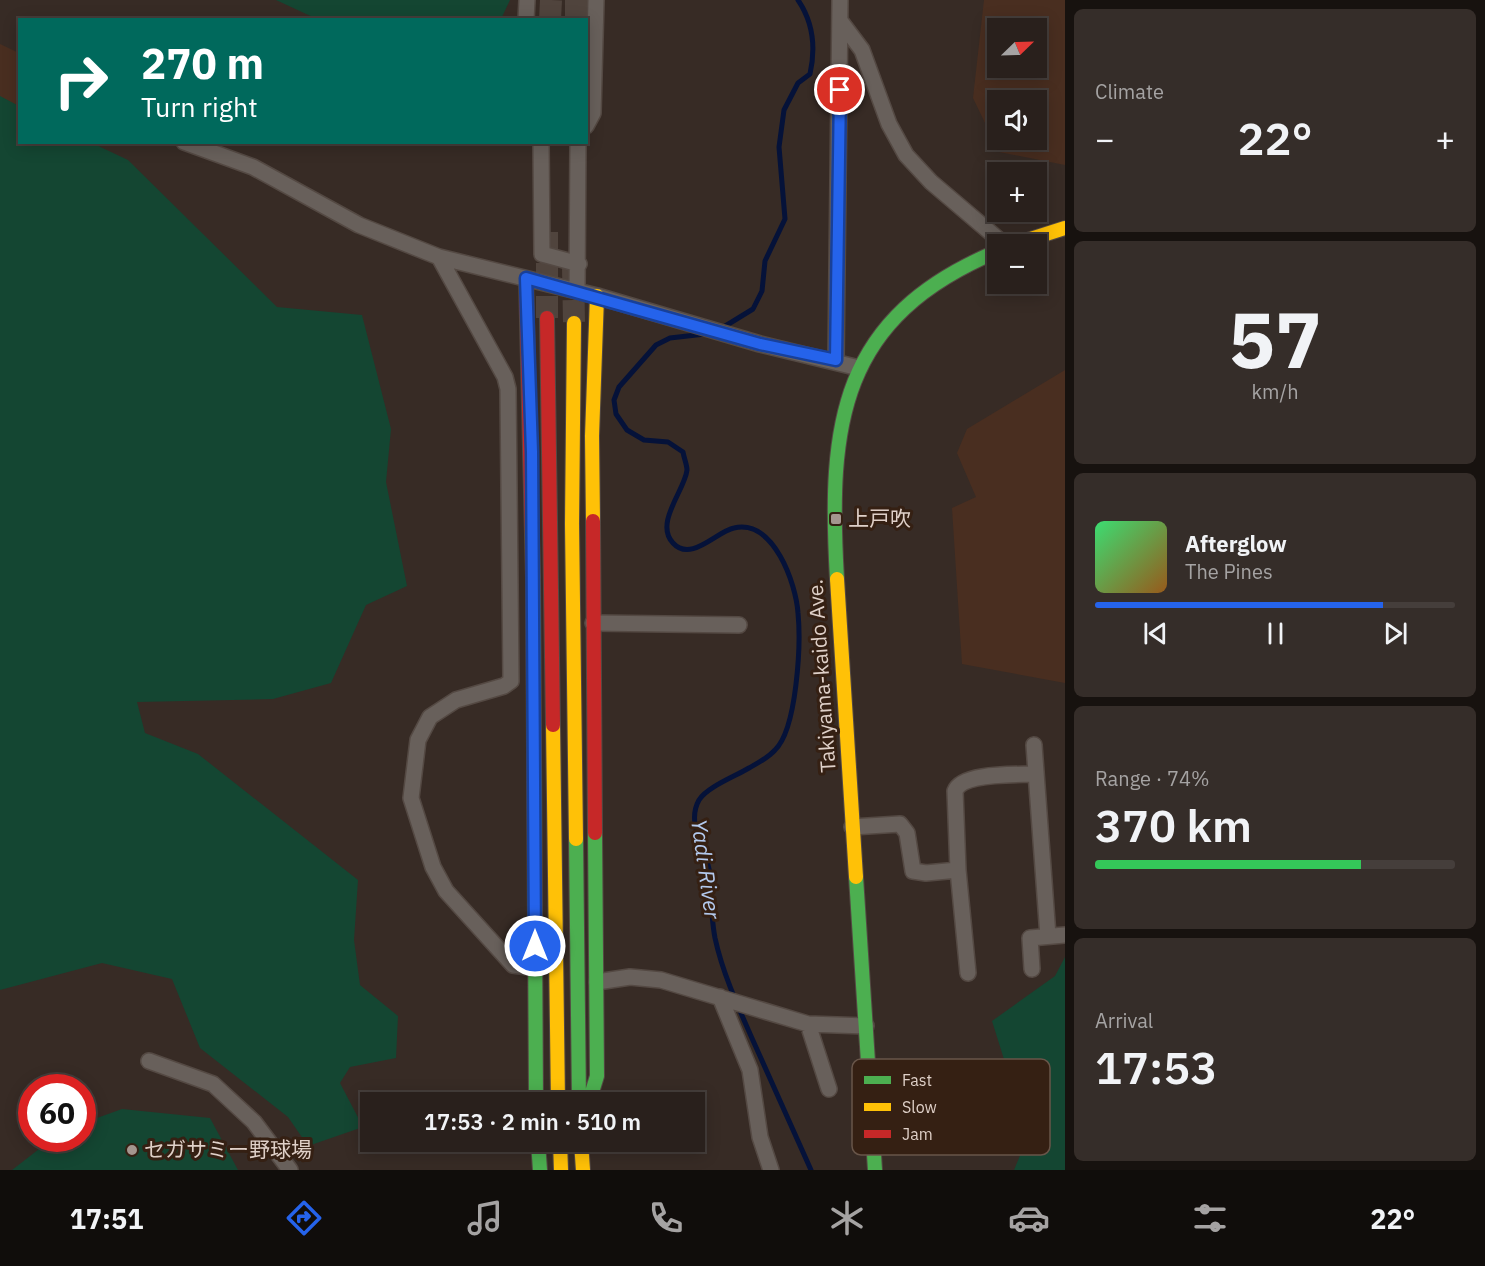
<!DOCTYPE html>
<html lang="en">
<head>
<meta charset="utf-8">
<style>
  :root { --surface:#29201c; --page:#352d29; --text:#f1f3f6; --muted:#a5a3a3; --line:#453e3b; --accent:#2563eb }
  body { margin:0; font-family:"IBM Plex Sans","Noto Sans JP",sans-serif; background:var(--page); color:var(--text); height:100vh; display:flex; flex-direction:column; font-size:22px; white-space:nowrap }
  * { box-sizing:border-box; margin:0 }
  p { font-size:20px; color:var(--muted) }
  .icon { flex:none; width:33px; height:33px; fill:none; stroke:currentColor; stroke-width:2; stroke-linecap:round; stroke-linejoin:round }
  .map { position:relative; flex:1; overflow:hidden }
  .panel { display:flex; flex-direction:column; gap:9px; padding:9px; background:#17120f; width:420px }
  .panel>* { flex:none }
  .top-card { position:absolute; left:18px; top:18px; width:570px; height:126px; border-radius:0px; box-shadow:0 3px 15px #0003,0 0 0 2px var(--line); background:#00695c; color:#fff; overflow:hidden }
  .needle { width:39px; rotate:67deg }
  .buttons { position:absolute; left:987px; top:18px; display:grid; gap:12px }
  .buttons a { display:grid; place-items:center; width:60px; height:60px; border-radius:0px; background:var(--surface); box-shadow:0 3px 15px #0003,0 0 0 2px var(--line); font-size:30px }
  .speed { position:absolute; left:18px; top:1074px; display:flex; gap:12px; font-size:30px; font-weight:700; text-align:center }
  .speed>* { display:grid; place-content:center; width:78px; height:78px; border-radius:50%; background:var(--surface); box-shadow:0 3px 15px #0003,0 0 0 2px var(--line); line-height:1 }
  .speed .limit { border:9px solid #d22; background:#fff; color:#111 }
  .pin { position:absolute; display:grid; place-items:center; width:51px; height:51px; color:#fff; margin:-26px; border:3px solid #fff; border-radius:50%; box-shadow:0 2px 6px #0007 }
  .me { position:absolute; width:66px; margin:-33px; rotate:0deg; stroke-linejoin:round; filter:drop-shadow(0 0 4px #0008) }
  .turn { display:flex; align-items:center; gap:21px; height:126px; padding:0 24px; font-size:27px }
  .turn .icon { width:78px; height:78px; stroke-width:2.5 }
  .turn b { display:block; font-size:42px; line-height:51px }
  .big { font-size:45px; font-weight:600; line-height:1.1 }
  .panel .widget { flex:1; display:flex; flex-direction:column; justify-content:center; gap:9px; min-width:0; padding:0 21px; border-radius:9px; background:var(--page) }
  .panel .dial { align-items:center; gap:0 }
  .dial b { font-size:78px; line-height:1 }
  .song { display:flex; align-items:center; gap:18px }
  .cover { width:72px; height:72px; border-radius:9px; background:linear-gradient(135deg,hsl(140 70% 55%),hsl(30 70% 35%)) }
  .played { height:6px; border-radius:3px; background:linear-gradient(90deg,var(--accent) 80%,var(--line) 80%) }
  .keys { display:flex; justify-content:space-around; direction:ltr }
  .heat { display:flex; justify-content:space-between; align-items:center; font-size:33px; direction:ltr }
  .charge { height:9px; border-radius:4px; background:linear-gradient(90deg,#34c759 74%,var(--line) 0) }
  .trip { position:absolute; left:360px; top:1092px; width:345px; height:60px; border-radius:0px; background:var(--surface); box-shadow:0 3px 15px #0003,0 0 0 2px var(--line); font-weight:600; line-height:60px; text-align:center }
  .menu { display:flex; height:96px; justify-content:space-around; align-items:center; background:#100d0b; color:var(--muted) }
  .menu .icon { width:42px; height:42px }
  .menu .selected { color:var(--accent) }
  .menu b { font-size:27px; color:var(--text) }
  main { display:flex; flex:1; min-height:0 }
  .map>svg:first-child { display:block }
</style>
</head>
<body>
<main>
<div class="map">
<svg width="1065" height="1170" viewBox="0 0 1065 1170">
  <rect width="100%" height="100%" fill="#372b25"/>
  <!-- built -->
  <path fill="#492e20" fill-rule="evenodd" d="M984 0H1065V165L999 152 973 98ZM998 28H1036V68H998ZM998 100H1036V140H998Z
    M0 44 19 53V109L0 100Z
    M1065 370V683L962 664 952 508 976 497 957 453 967 429Z"/>
  <!-- green -->
  <path fill="#144632" d="M276 0H510L501 19H317Z
    M0 96 19 106 20 142 92 143 128 160 277 307 362 315 391 429 386 482 407 586 366 605 331 683 273 699 137 702 145 733 198 754 358 880 354 940 360 985 398 1016 396 1058 350 1067 340 1083 363 1127 308 1146 288 1117 200 1048 172 979 102 963 0 990Z
    M1065 957V1170H1014L1028 1136 992 1021 1055 976Z
    M122 1109 210 1118 238 1170H12L52 1139 82 1138 83 1123Z"/>
  <g fill="none" stroke-linecap="round" stroke-linejoin="round">
    <!-- stream -->
    <path stroke="#051239" stroke-width="5" d="M722 328 753 309 762 291 765 261 785 219 779 147 784 110 798 83 810 74C816 47 813 22 798 0
      M705 334 670 338 656 345 619 387 614 400 616 414 627 430 644 440 668 442 683 452C684 458 687 465 687 470 685 490 654 523 673 543 691 563 717 531 734 528 774 519 796 584 798 613 801 644 797 729 775 750 768 758 758 763 749 768 736 776 707 787 699 800 685 825 708 851 710 875 711 896 711 917 715 938 723 975 740 1011 755 1045 774 1087 792 1128 811 1170"/>
    <!-- primary-tunnel -->
    <path stroke="#50443d" stroke-width="22" stroke-dasharray="22 11" stroke-linecap="butt" d="M550 20 551 0
      M576 20V0
      M573 267 574 323
      M547 318V232"/>
    <defs>
      <path id="street" d="M526 20 527 0
        M841 22 862 50 889 124 906 155 931 182 1004 244
        M586 126 593 113 596 0
        M184 142 253 167 359 225 439 257 597 296 760 344 859 368
        M541 142 542 254 579 264
        M439 257 505 377 508 389 511 681 504 686 456 700 430 717 418 740 411 798 433 867 446 891 513 965 535 968
        M577 291 578 142
        M836 360 840 0
        M593 623 739 625
        M1034 745 1048 936
        M852 827 900 824 907 833 913 871 926 873 958 870
        M1032 969 1030 938 1065 935
        M968 973 958 870 955 791C962 772 1016 775 1035 774
        M597 982 630 977 661 980 808 1024 866 1026
        M720 997 750 1070 760 1137 771 1170
        M808 1024 829 1089
        M149 1061 213 1084 254 1122 290 1170"/>
      <path id="fast" d="M533 578 536 1102
        M837 579C828 424 839 317 998 251
        M576 839 579 1102
        M856 877 875 1170
        M589 1102 597 1076 595 833
        M538 1142 540 1170"/>
      <path id="slow" d="M1015 244 1065 228
        M574 323 572 524 576 839
        M593 521 592 436 597 296
        M837 579 856 877
        M553 725 558 1102
        M560 1142 561 1170
        M581 1142 583 1170"/>
      <path id="jam" d="M526 278 533 578
        M547 318 553 725
        M593 521 595 833"/>
    </defs>
    <!-- street casing -->
    <use href="#street" stroke="#544943" stroke-width="18"/>
    <!-- fast casing -->
    <use href="#fast" stroke="#544943" stroke-width="16"/>
    <!-- slow casing -->
    <use href="#slow" stroke="#544943" stroke-width="16"/>
    <!-- jam casing -->
    <use href="#jam" stroke="#544943" stroke-width="16"/>
    <!-- street -->
    <use href="#street" stroke="#68605b" stroke-width="15"/>
    <!-- fast -->
    <use href="#fast" stroke="#4caf50" stroke-width="14"/>
    <!-- slow -->
    <use href="#slow" stroke="#ffc107" stroke-width="14"/>
    <!-- jam -->
    <use href="#jam" stroke="#c62828" stroke-width="14"/>
  </g>
  <g fill="none" stroke-linecap="round" stroke-linejoin="round">
    <defs>
      <path id="route" d="M535 946 532 452 526 278 760 344 836 360 840 90"/>
    </defs>
    <!-- route casing -->
    <use href="#route" stroke="#184099" stroke-width="15"/>
    <!-- route -->
    <use href="#route" stroke="#2563eb" stroke-width="10"/>
  </g>
  <!-- markers -->
  <g fill="#a4968f" stroke="#352013" stroke-width="2">
    <rect x="830" y="513" width="12" height="12" rx="3"/>
    <circle cx="132" cy="1150" r="6"/>
  </g>
  <g text-anchor="middle" stroke-width="6" stroke-linejoin="round" paint-order="stroke">
    <!-- poi labels -->
    <g font-size="21" fill="#dfd0c8" stroke="#352013" text-anchor="start">
      <text x="848" y="526">上戸吹</text>
      <text x="144" y="1157">セガサミー野球場</text>
    </g>
    <!-- street labels -->
    <g font-size="21" fill="#dfd0c8" stroke="#352013">
      <text transform="translate(822 676) rotate(-94)" y="7">Takiyama-kaido Ave.</text>
    </g>
    <!-- water labels -->
    <g font-size="22" font-style="italic" fill="#b3c9ed" stroke="#352013">
      <text transform="translate(706 869) rotate(82)" y="8">Yadi-River</text>
    </g>
  </g>
  <!-- legend -->
  <rect x="852" y="1059" width="198" height="96" rx="9" fill="#352013" stroke="#685549" stroke-width="1.5"/>
  <rect x="864" y="1076" width="27" height="8" fill="#4caf50"/>
  <rect x="864" y="1103" width="27" height="8" fill="#ffc107"/>
  <rect x="864" y="1130" width="27" height="8" fill="#c62828"/>
  <g font-size="16" fill="#dfd0c8">
    <text x="902" y="1086">Fast</text>
    <text x="902" y="1113">Slow</text>
    <text x="902" y="1140">Jam</text>
  </g>
</svg>
<div class="buttons">
<a><svg class="needle" viewBox="-14 -14 28 28"><path d="M0-13l5 13h-10z" fill="#e53935"/><path d="M0 13l5-13h-10z" fill="#a5a3a3"/></svg></a>
<a><svg class="icon" aria-label="sound" viewBox="0 0 24 24"><path d="M4 9h4l5-4v14l-5-4H4zM17 9q2 3 0 6"/></svg></a>
<a>+</a>
<a>−</a>
</div>
<div class="speed"><div class="limit">60</div></div>
<div class="pin" style="left:840px;top:90px;background:#d93025"><svg class="icon" aria-label="arrive" viewBox="0 0 24 24"><path d="M6 21V4h12l-3 4 3 4H6"/></svg></div>
<svg class="me" style="left:535px;top:946px" viewBox="-20 -20 40 40"><circle r="17" fill="#2563eb" stroke="#fff" stroke-width="3"/><path d="M0-11L8 9 0 5-8 9z" fill="#fff"/></svg>
<div class="trip">17:53 · 2 min · 510 m</div>
<div class="top-card">
<div class="turn"><svg class="icon" aria-label="right" viewBox="0 0 24 24"><path d="M7 20v-9h11M14 6l5 5-5 5"/></svg><div><b>270 m</b>Turn right</div></div>
</div>
</div>
<section class="panel">
<div class="widget"><p>Climate</p>
<div class="heat"><a>−</a><b class="big">22°</b><a>+</a></div>
</div>
<div class="widget dial"><b>57</b><p>km/h</p></div>
<div class="widget">
<div class="song"><i class="cover"></i><div><b>Afterglow</b><p>The Pines</p></div></div>
<div class="played"></div>
<div class="keys"><svg class="icon" aria-label="previous" viewBox="0 0 24 24"><path d="M18 5L8 12l10 7zM5 5v14"/></svg><svg class="icon" aria-label="pause" viewBox="0 0 24 24"><path d="M8 5v14M16 5v14"/></svg><svg class="icon" aria-label="next" viewBox="0 0 24 24"><path d="M6 5l10 7-10 7zM19 5v14"/></svg></div>
</div>
<div class="widget"><p>Range · 74%</p><b class="big">370 km</b><div class="charge"></div></div>
<div class="widget"><p>Arrival</p><b class="big">17:53</b></div>
</section>
</main>
<nav class="menu">
<b>17:51</b>
<svg class="icon selected" aria-label="directions" viewBox="0 0 24 24"><path d="M12 3l9 9-9 9-9-9zM9 14v-3h6M13 9l2 2-2 2"/></svg>
<svg class="icon" aria-label="music" viewBox="0 0 24 24"><path d="M9 18V5l10-2v13"/><circle cx="6" cy="18" r="3"/><circle cx="16" cy="16" r="3"/></svg>
<svg class="icon" aria-label="phone" viewBox="0 0 24 24"><path d="M5 4h4l2 5-3 2q2 4 5 5l2-3 5 2v4C11 20 4 13 5 4z"/></svg>
<svg class="icon" aria-label="climate" viewBox="0 0 24 24"><path d="M12 3v18M4 7l16 10M4 17L20 7"/></svg>
<svg class="icon" aria-label="car" viewBox="0 0 24 24"><path d="M5 17H2v-5l4-1 3-4h7l3 4 3 1v5h-3M9 17h6M6 11h13"/><circle cx="7" cy="17" r="2"/><circle cx="17" cy="17" r="2"/></svg>
<svg class="icon" aria-label="filters" viewBox="0 0 24 24"><path d="M4 7h16M4 17h16"/><circle cx="9" cy="7" r="2"/><circle cx="15" cy="17" r="2"/></svg>
<b>22°</b>
</nav>
</body>
</html>
